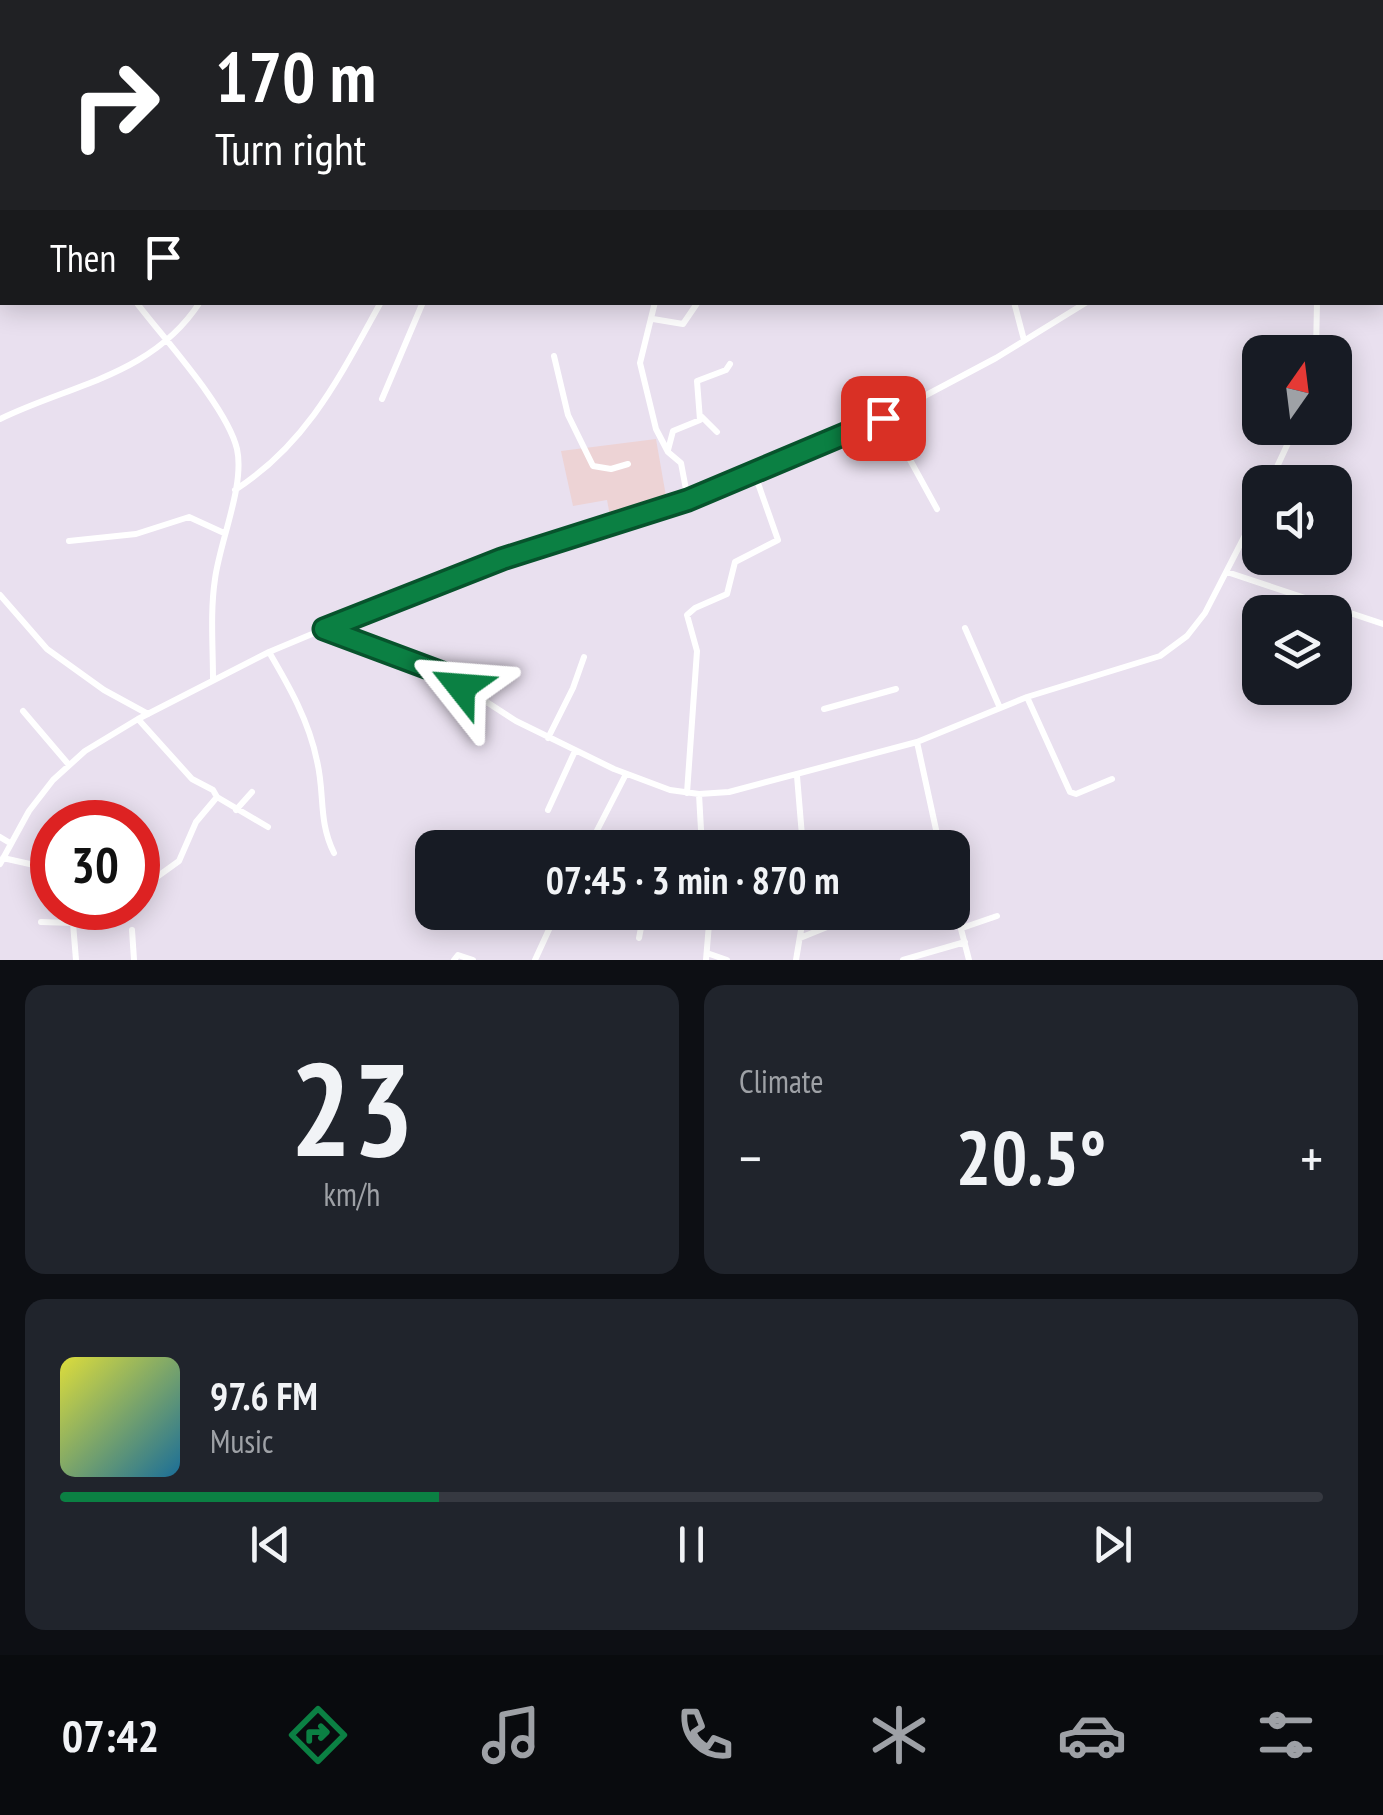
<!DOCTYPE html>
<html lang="en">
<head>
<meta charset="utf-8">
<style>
  :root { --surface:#171b24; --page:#20242c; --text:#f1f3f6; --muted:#9ea1a6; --line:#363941; --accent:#0b8043 }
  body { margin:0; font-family:"PT Sans Narrow",sans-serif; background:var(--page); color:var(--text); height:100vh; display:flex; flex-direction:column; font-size:38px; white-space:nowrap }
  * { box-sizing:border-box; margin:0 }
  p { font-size:32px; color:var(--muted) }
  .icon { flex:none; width:55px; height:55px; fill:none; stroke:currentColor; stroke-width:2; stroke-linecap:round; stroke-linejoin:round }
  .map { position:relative; height:960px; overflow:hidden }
  .side { display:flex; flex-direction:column; gap:25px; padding:25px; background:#0d0f14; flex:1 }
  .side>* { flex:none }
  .guide { position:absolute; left:0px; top:0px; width:1385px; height:305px; box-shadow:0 5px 25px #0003; background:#202124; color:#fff; overflow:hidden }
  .needle { width:65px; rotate:14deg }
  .tools { position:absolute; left:1242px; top:335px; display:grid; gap:20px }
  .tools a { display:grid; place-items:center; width:110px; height:110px; border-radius:20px; background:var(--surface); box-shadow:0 5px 25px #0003; font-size:50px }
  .speed { position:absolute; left:30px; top:800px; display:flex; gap:20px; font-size:50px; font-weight:700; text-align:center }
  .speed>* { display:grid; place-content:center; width:130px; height:130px; border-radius:50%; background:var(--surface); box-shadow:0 5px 25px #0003; line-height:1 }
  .speed .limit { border:15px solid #d22; background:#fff; color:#111 }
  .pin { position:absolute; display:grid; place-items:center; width:85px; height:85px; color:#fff; margin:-42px; border-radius:20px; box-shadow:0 5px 15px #0006 }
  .me { position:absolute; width:110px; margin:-55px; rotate:298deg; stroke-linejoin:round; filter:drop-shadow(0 0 8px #0008) }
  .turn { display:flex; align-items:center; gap:35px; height:210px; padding:0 50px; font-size:45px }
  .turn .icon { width:130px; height:130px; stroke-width:2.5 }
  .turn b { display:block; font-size:70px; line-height:85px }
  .then { display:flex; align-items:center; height:95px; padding:0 50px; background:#0003; gap:20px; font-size:38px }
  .big { font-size:75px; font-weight:700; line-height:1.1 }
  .side .tile { flex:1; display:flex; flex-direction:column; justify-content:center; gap:15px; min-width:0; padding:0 35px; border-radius:20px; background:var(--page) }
  .side .dial { align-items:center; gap:0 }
  .dial b { font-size:130px; line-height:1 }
  .song { display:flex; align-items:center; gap:30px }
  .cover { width:120px; height:120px; border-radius:15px; background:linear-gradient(135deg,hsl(60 70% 55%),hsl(200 70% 35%)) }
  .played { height:10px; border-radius:5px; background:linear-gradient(90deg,var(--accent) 30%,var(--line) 30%) }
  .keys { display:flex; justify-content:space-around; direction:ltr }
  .heat { display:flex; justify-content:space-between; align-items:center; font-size:55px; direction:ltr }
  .side .tiles { flex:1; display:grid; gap:25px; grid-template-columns:1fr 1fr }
  .tile:last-child { grid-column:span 2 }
  .trip { position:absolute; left:415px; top:830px; width:555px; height:100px; border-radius:20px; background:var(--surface); box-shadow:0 5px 25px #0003; font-weight:700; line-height:100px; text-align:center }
  .tab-bar { display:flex; height:160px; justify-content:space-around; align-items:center; background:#090b0e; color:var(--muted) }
  .tab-bar .icon { width:70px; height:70px }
  .tab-bar .selected { color:var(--accent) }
  .tab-bar b { font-size:45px; color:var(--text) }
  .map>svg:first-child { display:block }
</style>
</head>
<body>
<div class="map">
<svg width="1383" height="960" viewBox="0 0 1383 960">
  <rect width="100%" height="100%" fill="#e9e0ef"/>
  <!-- education -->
  <path fill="#edd3d5" d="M656 439 667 502 610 516 607 500 573 506 561 451Z"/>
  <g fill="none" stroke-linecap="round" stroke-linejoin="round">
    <!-- minor -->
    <path stroke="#fff" stroke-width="6" d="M218 0V2
      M455 0 457 2
      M513 0 515 2
      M799 0 800 2
      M615 2 619 0
      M0 34 2 44
      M0 128 2 127
      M1382 176H1383
      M0 224 2 222
      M136 302C164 339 227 407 237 449 245 485 220 541 215 579 210 612 213 646 213 680
      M502 302H511
      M655 302 640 363 656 429 668 452 681 463 688 500
      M1014 302 1024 340
      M653 319 683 324 698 302
      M1316 352 1317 302
      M554 356 568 415 593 466 611 469 628 464
      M382 399 423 302
      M702 417 717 432
      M883 418 903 447 937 509
      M0 419C72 384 153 375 200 302
      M668 450 673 431 700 420 697 381 726 370 730 364
      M1270 482 1295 428
      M235 490C308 443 340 376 381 302
      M69 541 136 534 189 517 224 533
      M1227 572 1383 624
      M0 595 47 649 104 690 148 714
      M965 628 1000 708
      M324 629 442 673 516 721 614 769 670 790 699 794 729 792 917 742 1027 697 1160 656 1187 636 1205 613 1260 506
      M269 652C289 686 309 721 317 761 325 794 318 821 334 853
      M1027 697 1070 792 1076 794 1112 779
      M824 709 896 689
      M23 711 69 765
      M548 738 573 688 584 657
      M917 742 940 848
      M797 776 803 848
      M687 793 697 651 687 615 695 608 727 594 735 562 778 540 754 472
      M699 794 702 848
      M217 797 268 827
      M236 810 252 792
      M548 810 575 751
      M0 837 10 843
      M588 848 626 774
      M3 858 52 869
      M0 864 29 811 53 780 85 751 138 719 269 652 324 629 502 559 688 500 883 418 996 358 1087 302
      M138 877 154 879 179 861 196 822 217 797 213 790 192 779 138 719
      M952 894 969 960
      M41 922 73 923 76 960
      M962 928 997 916
      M132 930 134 960
      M639 938 644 912
      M800 938 864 912
      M707 953 727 960
      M454 960 458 955 473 960
      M535 960 557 912
      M706 960 710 912
      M796 960 804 912
      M903 960 965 942"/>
  </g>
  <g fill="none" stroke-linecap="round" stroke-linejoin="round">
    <defs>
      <path id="route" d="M461 687 442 673 324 629 502 559 688 500 883 418"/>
    </defs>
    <!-- route casing -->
    <use href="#route" stroke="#07532c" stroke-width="25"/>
    <!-- route -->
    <use href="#route" stroke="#0b8043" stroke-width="18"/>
  </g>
</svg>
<div class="tools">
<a><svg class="needle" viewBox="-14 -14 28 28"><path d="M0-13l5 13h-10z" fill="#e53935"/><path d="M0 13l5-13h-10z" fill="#9ea1a6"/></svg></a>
<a><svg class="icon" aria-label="sound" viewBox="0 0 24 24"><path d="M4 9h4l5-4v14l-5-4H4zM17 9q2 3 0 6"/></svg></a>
<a><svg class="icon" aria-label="layers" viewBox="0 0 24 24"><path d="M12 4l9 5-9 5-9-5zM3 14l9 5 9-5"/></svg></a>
</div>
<div class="speed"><div class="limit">30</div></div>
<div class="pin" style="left:883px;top:418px;background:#d93025"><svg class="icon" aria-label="arrive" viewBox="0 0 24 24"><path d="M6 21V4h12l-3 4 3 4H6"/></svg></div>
<svg class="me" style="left:461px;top:687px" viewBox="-20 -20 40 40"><path d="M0-17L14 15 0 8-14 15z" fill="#0b8043" stroke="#fff" stroke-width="4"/></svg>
<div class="trip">07:45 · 3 min · 870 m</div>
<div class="guide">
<div class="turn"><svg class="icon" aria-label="right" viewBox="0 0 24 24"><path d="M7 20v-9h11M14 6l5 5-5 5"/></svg><div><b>170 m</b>Turn right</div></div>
<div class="then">Then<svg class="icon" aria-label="arrive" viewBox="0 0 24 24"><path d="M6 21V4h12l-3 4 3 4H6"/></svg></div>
</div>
</div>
<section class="side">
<div class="tiles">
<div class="tile dial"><b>23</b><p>km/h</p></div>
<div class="tile"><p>Climate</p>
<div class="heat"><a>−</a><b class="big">20.5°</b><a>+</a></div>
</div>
<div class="tile">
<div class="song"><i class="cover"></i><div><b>97.6 FM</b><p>Music</p></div></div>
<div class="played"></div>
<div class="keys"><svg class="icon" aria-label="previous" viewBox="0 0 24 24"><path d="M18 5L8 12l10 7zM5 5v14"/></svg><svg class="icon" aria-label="pause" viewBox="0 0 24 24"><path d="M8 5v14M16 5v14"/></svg><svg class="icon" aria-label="next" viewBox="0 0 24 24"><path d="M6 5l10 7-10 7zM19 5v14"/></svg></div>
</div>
</div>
</section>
<nav class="tab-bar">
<b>07:42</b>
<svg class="icon selected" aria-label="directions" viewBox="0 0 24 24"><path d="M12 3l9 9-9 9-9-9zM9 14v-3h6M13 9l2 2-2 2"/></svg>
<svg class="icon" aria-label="music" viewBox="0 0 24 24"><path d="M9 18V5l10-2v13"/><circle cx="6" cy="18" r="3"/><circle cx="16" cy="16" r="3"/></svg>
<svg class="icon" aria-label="phone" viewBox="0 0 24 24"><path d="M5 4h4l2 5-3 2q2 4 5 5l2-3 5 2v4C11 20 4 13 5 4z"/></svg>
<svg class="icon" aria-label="climate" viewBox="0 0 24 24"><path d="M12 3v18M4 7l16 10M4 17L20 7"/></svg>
<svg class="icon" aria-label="car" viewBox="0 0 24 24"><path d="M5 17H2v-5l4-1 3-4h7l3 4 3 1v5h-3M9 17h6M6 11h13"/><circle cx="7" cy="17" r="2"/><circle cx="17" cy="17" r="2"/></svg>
<svg class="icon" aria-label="filters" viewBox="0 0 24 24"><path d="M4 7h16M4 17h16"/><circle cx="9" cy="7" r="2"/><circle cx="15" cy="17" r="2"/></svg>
</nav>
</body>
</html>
